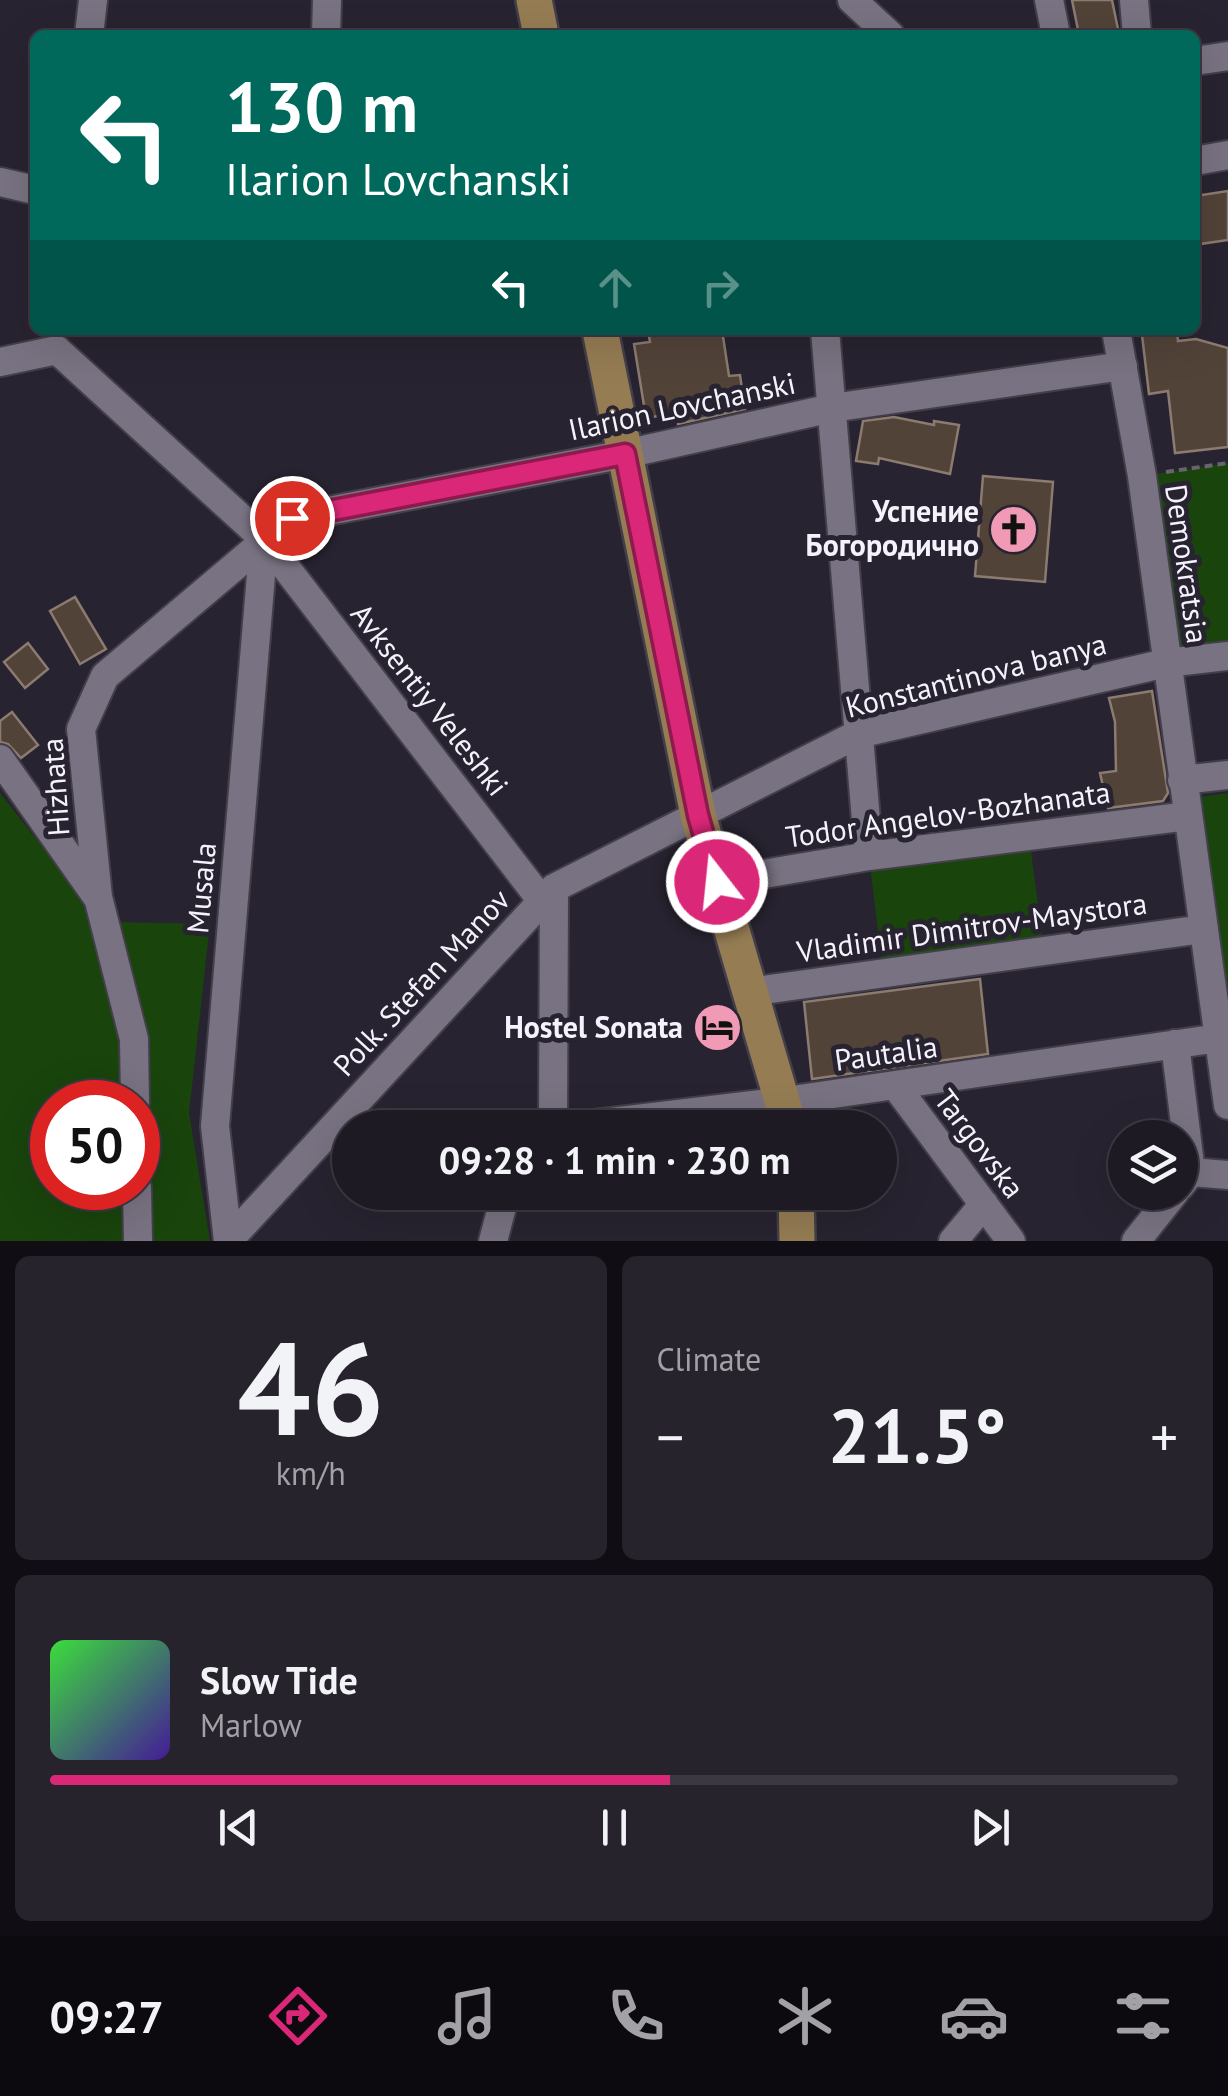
<!DOCTYPE html>
<html lang="en">
<head>
<meta charset="utf-8">
<style>
  :root { --surface:#1e1a24; --page:#26232c; --text:#f1f3f6; --muted:#a1a1a6; --line:#3c3841; --accent:#db2777 }
  body { margin:0; font-family:"PT Sans",sans-serif; background:var(--page); color:var(--text); height:100vh; display:flex; flex-direction:column; font-size:38px; white-space:nowrap }
  * { box-sizing:border-box; margin:0 }
  p { font-size:32px; color:var(--muted) }
  .icon { flex:none; width:55px; height:55px; fill:none; stroke:currentColor; stroke-width:2; stroke-linecap:round; stroke-linejoin:round }
  .map { position:relative; height:1241px; overflow:hidden }
  .side { display:flex; flex-direction:column; gap:15px; padding:15px; background:#100e14; flex:1 }
  .side>* { flex:none }
  .guide { position:absolute; left:30px; top:30px; width:1170px; height:305px; border-radius:15px; box-shadow:0 10px 40px #0002,0 0 0 2px var(--line); background:#00695c; color:#fff; overflow:hidden }
  .buttons { position:absolute; left:1108px; top:1120px; display:grid; gap:20px }
  .buttons a { display:grid; place-items:center; width:90px; height:90px; border-radius:50%; background:var(--surface); box-shadow:0 10px 40px #0002,0 0 0 2px var(--line); font-size:50px }
  .speed { position:absolute; left:30px; top:1080px; display:flex; gap:20px; font-size:50px; font-weight:700; text-align:center }
  .speed>* { display:grid; place-content:center; width:130px; height:130px; border-radius:50%; background:var(--surface); box-shadow:0 10px 40px #0002,0 0 0 2px var(--line); line-height:1 }
  .speed .limit { border:15px solid #d22; background:#fff; color:#111 }
  .pin { position:absolute; display:grid; place-items:center; width:85px; height:85px; color:#fff; margin:-42px; border:5px solid #fff; border-radius:50%; box-shadow:0 2px 10px #0007 }
  .me { position:absolute; width:110px; margin:-55px; rotate:344deg; stroke-linejoin:round; filter:drop-shadow(0 0 8px #0008) }
  .turn { display:flex; align-items:center; gap:35px; height:210px; padding:0 30px; font-size:45px }
  .turn .icon { width:130px; height:130px; stroke-width:2.5 }
  .turn b { display:block; font-size:70px; line-height:85px }
  .lanes { display:flex; align-items:center; height:95px; padding:0 30px; background:#0003; justify-content:center; gap:50px; direction:ltr }
  .lanes .off { opacity:.35 }
  .big { font-size:75px; font-weight:700; line-height:1.1 }
  .side .tile { flex:1; display:flex; flex-direction:column; justify-content:center; gap:15px; min-width:0; padding:0 35px; border-radius:15px; background:var(--page) }
  .side .dial { align-items:center; gap:0 }
  .dial b { font-size:130px; line-height:1 }
  .song { display:flex; align-items:center; gap:30px }
  .cover { width:120px; height:120px; border-radius:15px; background:linear-gradient(135deg,hsl(120 70% 55%),hsl(260 70% 35%)) }
  .played { height:10px; border-radius:5px; background:linear-gradient(90deg,var(--accent) 55%,var(--line) 55%) }
  .keys { display:flex; justify-content:space-around; direction:ltr }
  .heat { display:flex; justify-content:space-between; align-items:center; font-size:55px; direction:ltr }
  .side .tiles { flex:1; display:grid; gap:15px; grid-template-columns:1fr 1fr }
  .tile:last-child { grid-column:span 2 }
  .trip { position:absolute; left:332px; top:1110px; width:565px; height:100px; border-radius:50px; background:var(--surface); box-shadow:0 10px 40px #0002,0 0 0 2px var(--line); font-weight:700; line-height:100px; text-align:center }
  .menu { display:flex; height:160px; justify-content:space-around; align-items:center; background:#0c0a0e; color:var(--muted) }
  .menu .icon { width:70px; height:70px }
  .menu .selected { color:var(--accent) }
  .menu b { font-size:45px; color:var(--text) }
  .map>svg:first-child { display:block }
</style>
</head>
<body>
<div class="map">
<svg width="1228" height="1241" viewBox="0 0 1228 1241">
  <rect width="100%" height="100%" fill="#282330"/>
  <!-- green -->
  <path fill="#19440c" fill-rule="evenodd" d="M1228 463V656L1166 663 1142 476Z
    M0 793 37 840 116 922 210 924 189 1113 210 1241H0ZM52 1102H138V1188H52Z
    M1228 793V1028L1199 797Z
    M1029 836 1044 951 883 973 869 856Z"/>
  <!-- building -->
  <path fill="#524339" stroke="#8b7b70" stroke-width="2.5" d="M1072 0H1112L1118 29 1079 35Z
    M1228 191V240L1200 244 1195 196Z
    M648 330H722L729 376 740 375 745 409 678 424 677 413 646 418 634 344 650 342Z
    M1177 331 1178 341 1196 339 1228 348V447L1175 453 1168 391 1149 394 1142 335Z
    M894 417 934 425V421L959 425 950 474 879 458 878 464 856 461 863 421Z
    M983 476 1053 482 1045 582 975 576Z
    M75 597 106 649 80 664 50 611Z
    M28 643 48 669 25 688 4 662Z
    M1152 691 1168 793 1163 801 1108 808 1100 773 1116 771 1115 722 1109 698Z
    M12 712 38 745 21 758 8 744 0 742V721Z
    M980 979 988 1054 812 1079 804 1002Z"/>
  <g fill="none" stroke-linecap="round" stroke-linejoin="round">
    <defs>
      <path id="minor" d="M852 0 890 35
        M1049 0 1056 35
        M1134 0 1137 35
        M89 35 93 0
        M326 35 327 0
        M1195 61 1228 56
        M1195 161 1228 155
        M0 182 35 190
        M825 330 869 856
        M1116 330 1142 476 1228 1105
        M0 362 57 350 264 539 542 901
        M0 759 97 897
        M1182 780 1228 775
        M717 882 869 856 1188 816
        M749 992 1203 929
        M1175 1044 1191 1172 1180 1186
        M895 1085 1011 1241
        M135 1102 134 1039 98 897 81 729 105 676 292 518 625 454 832 408 1123 366
        M553 1128 554 888
        M561 1128 785 1101 1219 1038
        M1191 1172 1228 1175
        M137 1188 138 1241
        M228 1241 554 888 858 734 1166 663 1228 656
        M228 1241 215 1126 264 539
        M493 1241 506 1192
        M953 1241 984 1204
        M1136 1241 1175 1192"/>
      <path id="major" d="M534 0 541 35
        M600 330 698 815 790 1128
        M796 1192 797 1241"/>
    </defs>
    <!-- minor casing -->
    <use href="#minor" stroke="#433f4a" stroke-width="32"/>
    <!-- major casing -->
    <use href="#major" stroke="#433f4a" stroke-width="40"/>
    <!-- path -->
    <path stroke="#68636f" stroke-width="4" stroke-dasharray="8 5" stroke-linecap="butt" d="M1166 472 1228 463"/>
    <!-- minor -->
    <use href="#minor" stroke="#797282" stroke-width="28"/>
    <!-- major -->
    <use href="#major" stroke="#957c53" stroke-width="35"/>
  </g>
  <g fill="none" stroke-linecap="round" stroke-linejoin="round">
    <defs>
      <path id="route" d="M292 518 625 454 698 815 717 882"/>
    </defs>
    <!-- route casing -->
    <use href="#route" stroke="#8e194d" stroke-width="25"/>
    <!-- route -->
    <use href="#route" stroke="#db2777" stroke-width="18"/>
  </g>
  <!-- icons -->
  <defs>
    <symbol id="church-disc" viewBox="-11 -11 22 22"><circle r="9.5" fill="#f09ab5" stroke="#282330"/><path d="M-1.2-6h2.4v3.5h3.3v2.4h-3.3V6h-2.4V-.1h-3.3v-2.4h3.3Z" fill="#111"/></symbol>
    <symbol id="hotel-disc" viewBox="-11 -11 22 22"><circle r="9.5" fill="#f09ab5" stroke="#282330"/><path d="M-6-4.5h1.5V1H6V5H4.5V3h-9V5H-6ZM-4 0a1.8 1.8 0 1 1 3.6 0ZM.5 0V-2.5h3Q6-2.5 6 0Z" fill="#111"/></symbol>
  </defs>
  <g fill-rule="evenodd">
    <use href="#church-disc" x="986" y="502" width="55" height="55"/>
    <use href="#hotel-disc" x="690" y="1000" width="55" height="55"/>
  </g>
  <g text-anchor="middle" stroke-width="10" stroke-linejoin="round" paint-order="stroke">
    <!-- street labels -->
    <g font-size="30" fill="#f5f2fb" stroke="#282330">
      <text transform="translate(682 407) rotate(-12)" y="10">Ilarion Lovchanski</text>
      <text transform="translate(1186 564) rotate(82)" y="10">Demokratsia</text>
      <text transform="translate(976 676) rotate(-14)" y="10">Konstantinova banya</text>
      <text transform="translate(429 700) rotate(52)" y="10">Avksentiy Veleshki</text>
      <text transform="translate(56 787) rotate(-94)" y="10">Hizhata</text>
      <text transform="translate(948 815) rotate(-8)" y="10">Todor Angelov-Bozhanata</text>
      <text transform="translate(202 888) rotate(-85)" y="10">Musala</text>
      <text transform="translate(972 928) rotate(-8)" y="10">Vladimir Dimitrov-Maystora</text>
      <text transform="translate(422 983) rotate(-47)" y="10">Polk. Stefan Manov</text>
      <text transform="translate(886 1054) rotate(-8)" y="10">Pautalia</text>
      <text transform="translate(979 1144) rotate(53)" y="10">Targovska</text>
    </g>
    <!-- poi labels -->
    <g font-size="30" font-weight="bold" fill="#f5f2fb" stroke="#282330" text-anchor="end">
      <text x="979" y="522">Успение<tspan x="979" dy="34">Богородично</tspan></text>
      <text x="683" y="1038">Hostel Sonata</text>
    </g>
  </g>
</svg>
<div class="buttons">
<a><svg class="icon" aria-label="layers" viewBox="0 0 24 24"><path d="M12 4l9 5-9 5-9-5zM3 14l9 5 9-5"/></svg></a>
</div>
<div class="speed"><div class="limit">50</div></div>
<div class="pin" style="left:292px;top:518px;background:#d93025"><svg class="icon" aria-label="arrive" viewBox="0 0 24 24"><path d="M6 21V4h12l-3 4 3 4H6"/></svg></div>
<svg class="me" style="left:717px;top:882px" viewBox="-20 -20 40 40"><circle r="17" fill="#db2777" stroke="#fff" stroke-width="3"/><path d="M0-11L8 9 0 5-8 9z" fill="#fff"/></svg>
<div class="trip">09:28 · 1 min · 230 m</div>
<div class="guide">
<div class="turn"><svg class="icon" aria-label="left" viewBox="0 0 24 24"><path d="M17 20v-9H6M10 6l-5 5 5 5"/></svg><div><b>130 m</b>Ilarion Lovchanski</div></div>
<div class="lanes"><svg class="icon" aria-label="left" viewBox="0 0 24 24"><path d="M17 20v-9H6M10 6l-5 5 5 5"/></svg><svg class="icon off" aria-label="ahead" viewBox="0 0 24 24"><path d="M12 20V5M6 11l6-6 6 6"/></svg><svg class="icon off" aria-label="right" viewBox="0 0 24 24"><path d="M7 20v-9h11M14 6l5 5-5 5"/></svg></div>
</div>
</div>
<section class="side">
<div class="tiles">
<div class="tile dial"><b>46</b><p>km/h</p></div>
<div class="tile"><p>Climate</p>
<div class="heat"><a>−</a><b class="big">21.5°</b><a>+</a></div>
</div>
<div class="tile">
<div class="song"><i class="cover"></i><div><b>Slow Tide</b><p>Marlow</p></div></div>
<div class="played"></div>
<div class="keys"><svg class="icon" aria-label="previous" viewBox="0 0 24 24"><path d="M18 5L8 12l10 7zM5 5v14"/></svg><svg class="icon" aria-label="pause" viewBox="0 0 24 24"><path d="M8 5v14M16 5v14"/></svg><svg class="icon" aria-label="next" viewBox="0 0 24 24"><path d="M6 5l10 7-10 7zM19 5v14"/></svg></div>
</div>
</div>
</section>
<nav class="menu">
<b>09:27</b>
<svg class="icon selected" aria-label="directions" viewBox="0 0 24 24"><path d="M12 3l9 9-9 9-9-9zM9 14v-3h6M13 9l2 2-2 2"/></svg>
<svg class="icon" aria-label="music" viewBox="0 0 24 24"><path d="M9 18V5l10-2v13"/><circle cx="6" cy="18" r="3"/><circle cx="16" cy="16" r="3"/></svg>
<svg class="icon" aria-label="phone" viewBox="0 0 24 24"><path d="M5 4h4l2 5-3 2q2 4 5 5l2-3 5 2v4C11 20 4 13 5 4z"/></svg>
<svg class="icon" aria-label="climate" viewBox="0 0 24 24"><path d="M12 3v18M4 7l16 10M4 17L20 7"/></svg>
<svg class="icon" aria-label="car" viewBox="0 0 24 24"><path d="M5 17H2v-5l4-1 3-4h7l3 4 3 1v5h-3M9 17h6M6 11h13"/><circle cx="7" cy="17" r="2"/><circle cx="17" cy="17" r="2"/></svg>
<svg class="icon" aria-label="filters" viewBox="0 0 24 24"><path d="M4 7h16M4 17h16"/><circle cx="9" cy="7" r="2"/><circle cx="15" cy="17" r="2"/></svg>
</nav>
</body>
</html>
